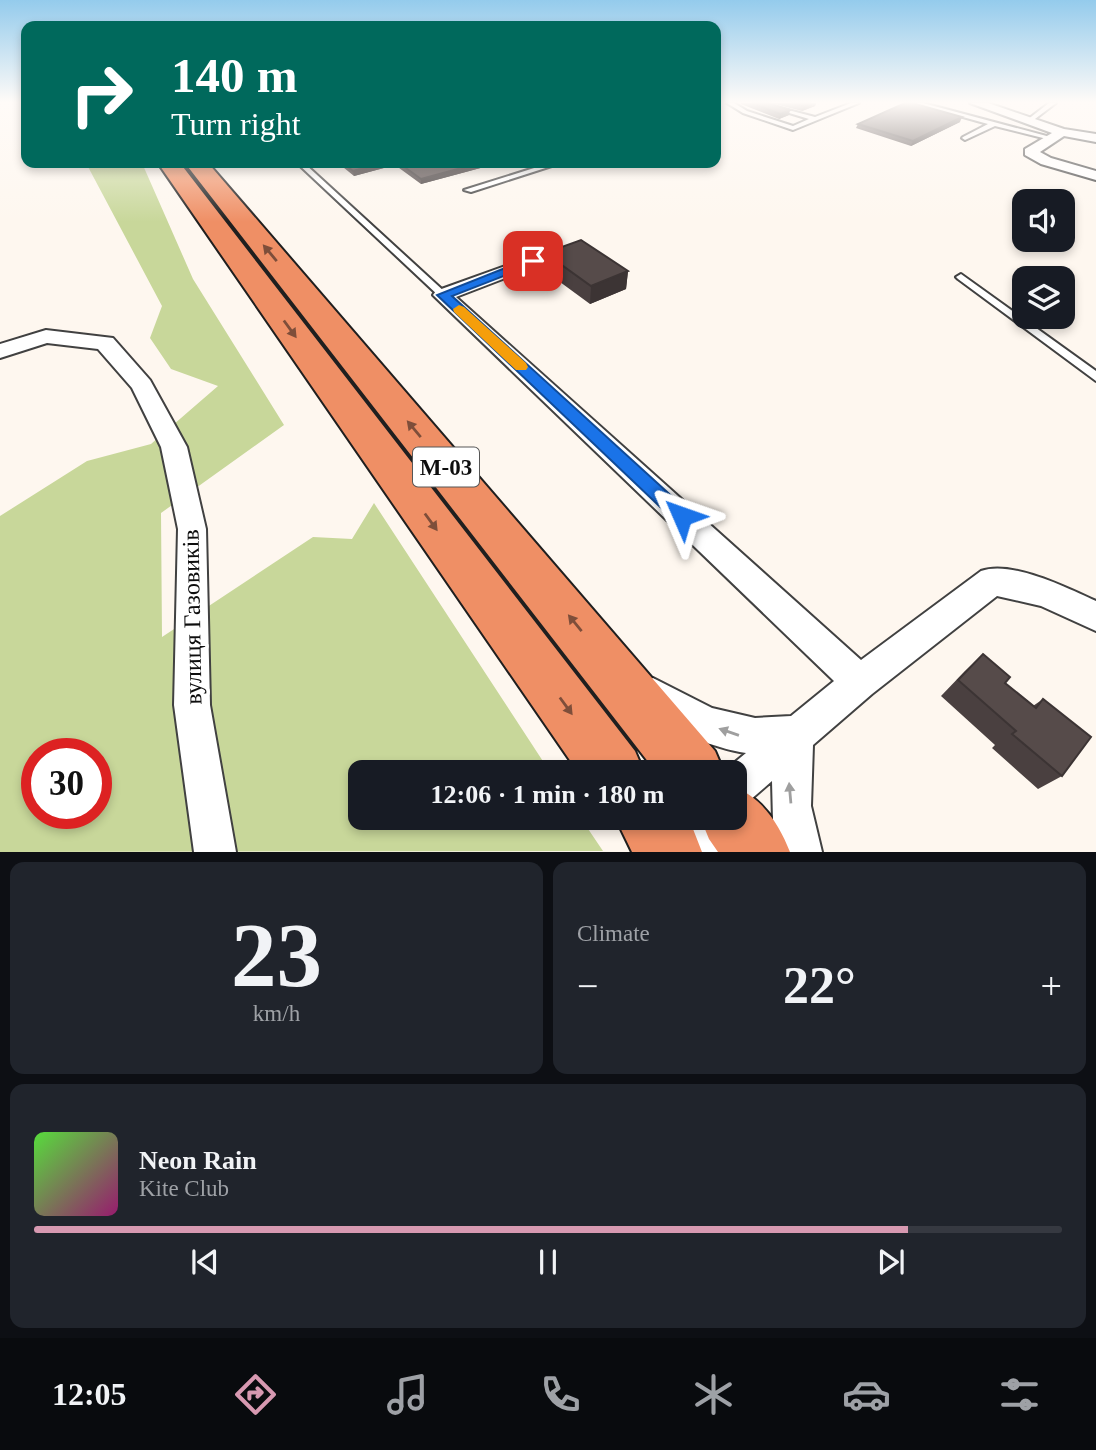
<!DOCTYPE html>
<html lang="en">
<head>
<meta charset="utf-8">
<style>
  :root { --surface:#171b24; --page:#20242c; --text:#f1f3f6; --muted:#9ea1a6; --line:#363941; --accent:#d799b1 }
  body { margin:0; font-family:"Times New Roman",serif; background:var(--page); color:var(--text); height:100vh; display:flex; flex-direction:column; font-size:26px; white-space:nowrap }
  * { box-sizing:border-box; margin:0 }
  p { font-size:23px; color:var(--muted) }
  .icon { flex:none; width:38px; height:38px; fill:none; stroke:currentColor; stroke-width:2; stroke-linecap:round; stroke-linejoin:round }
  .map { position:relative; height:852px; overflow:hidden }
  .details { display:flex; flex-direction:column; gap:10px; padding:10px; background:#0d0f14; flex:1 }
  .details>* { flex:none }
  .guide { position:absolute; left:21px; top:21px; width:700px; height:147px; border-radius:14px; box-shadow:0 4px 10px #0003; background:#00695c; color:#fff; overflow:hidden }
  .buttons { position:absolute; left:1012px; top:189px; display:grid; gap:14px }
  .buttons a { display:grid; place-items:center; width:63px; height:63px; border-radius:14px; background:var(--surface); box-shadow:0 4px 10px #0003; font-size:35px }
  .speed { position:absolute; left:21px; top:738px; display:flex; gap:14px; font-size:35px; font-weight:700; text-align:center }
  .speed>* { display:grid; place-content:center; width:91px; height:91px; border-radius:50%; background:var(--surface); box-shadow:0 4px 10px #0003; line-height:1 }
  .speed .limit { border:10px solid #d22; background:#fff; color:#111 }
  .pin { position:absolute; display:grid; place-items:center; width:60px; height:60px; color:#fff; margin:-30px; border-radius:14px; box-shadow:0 4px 10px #0006 }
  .me { position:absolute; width:77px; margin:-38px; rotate:313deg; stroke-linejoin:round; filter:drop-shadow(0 0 5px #0008) }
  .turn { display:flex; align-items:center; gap:24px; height:147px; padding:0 35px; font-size:32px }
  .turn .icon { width:91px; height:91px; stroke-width:2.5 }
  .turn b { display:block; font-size:49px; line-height:60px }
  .big { font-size:52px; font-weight:600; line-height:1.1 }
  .details .widget { flex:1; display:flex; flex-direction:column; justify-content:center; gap:10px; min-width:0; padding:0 24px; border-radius:14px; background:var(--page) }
  .details .dial { align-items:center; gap:0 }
  .dial b { font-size:91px; line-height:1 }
  .song { display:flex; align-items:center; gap:21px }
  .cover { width:84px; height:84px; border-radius:10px; background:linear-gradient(135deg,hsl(110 70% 55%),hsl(320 70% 35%)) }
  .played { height:7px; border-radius:4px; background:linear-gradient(90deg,var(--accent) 85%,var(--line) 85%) }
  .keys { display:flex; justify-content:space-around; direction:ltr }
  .heat { display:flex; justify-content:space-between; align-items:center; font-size:38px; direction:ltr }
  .details .tiles { flex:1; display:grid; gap:10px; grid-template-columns:1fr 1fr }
  .widget:last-child { grid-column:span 2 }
  .trip { position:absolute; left:348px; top:760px; width:399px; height:70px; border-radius:14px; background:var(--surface); box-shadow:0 4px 10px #0003; font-weight:600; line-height:70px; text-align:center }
  .menu { display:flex; height:112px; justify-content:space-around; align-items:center; background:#090b0e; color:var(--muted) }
  .menu .icon { width:49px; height:49px }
  .menu .current { color:var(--accent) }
  .menu b { font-size:32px; color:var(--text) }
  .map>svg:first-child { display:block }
</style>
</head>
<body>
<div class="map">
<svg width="1096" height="852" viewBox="0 0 1096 852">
  <rect width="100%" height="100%" fill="#fef7ef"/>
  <!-- forest -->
  <path fill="#c8d79a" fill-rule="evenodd" d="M86 163H142L193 279 284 425 161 513 162 637 313 537 352 539 374 503 550 772H360V817H580L603 851 0 852V516L87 461 151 444 218 386 171 369 150 338 162 306ZM37 754H96V814H37Z"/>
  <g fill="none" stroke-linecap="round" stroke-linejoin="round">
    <defs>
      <path id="service" d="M727 103H734L747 111 793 126 809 119 773 108V106L815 117 851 103H859L793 130 743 113Z
        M913 103H923L1054 138 1051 140 995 126 965 140 962 138 963 137 988 124Z
        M1049 103H1056L1031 122H1027V120Z
        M297 163H304L446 293V297H440Z
        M550 163H561L471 192 464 190Z
        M961 274 1096 371V381L958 279 956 277Z"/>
      <path id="minor" d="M970 103H988L1064 129 1096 134V142L1064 136 1040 152 1051 158 1096 171V180L1041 164 1025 155V149L1052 133Z
        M533 256 542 261 539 265 456 297 861 660 981 571C1012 560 1067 588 1096 601V631L1041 606 997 596 872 694 813 745 811 806 822 852H780L773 820 772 781 749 801 735 806V772H723L746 753C716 749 647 724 635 696L641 684 653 678 712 708 755 718 791 716 834 681 433 295 436 291Z
        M46 330 113 338 150 380 187 447 206 529 210 705 236 852H194L174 705 178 529 161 447 132 388 98 349 47 343 0 358V344Z
        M695 817H735L731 852H689Z"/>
      <path id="trunk" d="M158 163H180L635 751 644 772H578Z
        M185 163H208L715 751 724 772H656Z
        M735 787C763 799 779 824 790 852H718L709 839 700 817H735Z
        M615 817H684L693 829 702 852H632Z"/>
    </defs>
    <!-- service casing -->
    <use href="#service" stroke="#414141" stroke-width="4"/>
    <!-- minor casing -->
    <use href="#minor" stroke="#414141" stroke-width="4"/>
    <!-- trunk casing -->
    <use href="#trunk" stroke="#1f1f1f" stroke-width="4"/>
    <!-- service -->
    <use href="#service" fill="#fff" fill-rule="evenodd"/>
    <!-- minor -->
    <use href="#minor" fill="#fff" fill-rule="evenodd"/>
    <!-- trunk -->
    <use href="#trunk" fill="#ef8f65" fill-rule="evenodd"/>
  </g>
  <!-- wall -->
  <path fill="#4a4040" d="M741 103H768L789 115 779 119 741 104Z
    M771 103H816L815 106 802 111Z
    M960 122 911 146 856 128 858 124Z
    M338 163H499L421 184 395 165 354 176Z
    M545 253 628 271 626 289 590 304 545 271Z
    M983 654 1005 683 1033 706 1043 699 1062 776 1038 789 992 748 995 745 941 696 965 671Z"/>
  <!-- shaded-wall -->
  <path fill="#3c3434" d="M811 103H816L815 106 802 111 803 106Z
    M790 110 789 115 779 119 780 114Z
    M962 117 960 122 911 146 913 141Z
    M382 163H395V165L354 176 353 171Z
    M480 163H499L421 184V179Z
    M628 271 626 289 590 304 591 286Z"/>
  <!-- building -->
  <path fill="#564b4a" stroke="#3c3434" stroke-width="2" d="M752 103H768L790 110 780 114Z
    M791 103H811L803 106Z
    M905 103H912L962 117 913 141 858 124Z
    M343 163H382L353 171Z
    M399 163H480L421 179Z
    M581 240 628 271 591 286 545 253Z
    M983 654 1010 677 1005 683 1036 708 1043 699 1091 737 1062 776 1012 734 1016 731 958 680Z"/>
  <!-- one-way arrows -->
  <defs><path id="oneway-solid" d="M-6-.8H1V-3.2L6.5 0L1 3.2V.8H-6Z" transform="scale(1.75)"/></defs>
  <g fill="#7e4e3a">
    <use href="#oneway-solid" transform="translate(270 253) rotate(-130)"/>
    <use href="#oneway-solid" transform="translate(290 329) rotate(54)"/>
    <use href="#oneway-solid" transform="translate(414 429) rotate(-130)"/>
    <use href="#oneway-solid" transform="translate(431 522) rotate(54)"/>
    <use href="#oneway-solid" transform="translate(575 623) rotate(-129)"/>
    <use href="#oneway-solid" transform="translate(566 706) rotate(54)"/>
  </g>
  <g fill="#9f9f9f">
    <use href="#oneway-solid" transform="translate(729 732) rotate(-161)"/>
    <use href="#oneway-solid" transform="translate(790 793) rotate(-95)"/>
  </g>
  <!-- sky -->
  <linearGradient id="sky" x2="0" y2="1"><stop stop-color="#94cbec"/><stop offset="0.46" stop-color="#fffbf8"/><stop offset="1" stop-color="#fffbf8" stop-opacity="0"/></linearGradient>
  <rect width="1096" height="222" fill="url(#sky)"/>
  <!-- route -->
  <path fill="#1a73e8" stroke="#114b97" stroke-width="2" d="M533 257 537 258V263L452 296 688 511 691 516 688 521 682 523 675 521 437 295Z"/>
  <!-- slow -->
  <path fill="#f59e0b" d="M459 305 464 307 526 363 528 367 526 370H516L454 312 453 309Z"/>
  <g text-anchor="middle" stroke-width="7" stroke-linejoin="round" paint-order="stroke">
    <!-- shield labels -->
    <rect fill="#fff" stroke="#565656" stroke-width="2" x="413" y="447.5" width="66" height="39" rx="5"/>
    <g font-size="23" font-weight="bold" fill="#0e0e0e">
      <text x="446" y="475">М-03</text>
    </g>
    <!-- street labels -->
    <g font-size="24" fill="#0e0e0e" stroke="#fff">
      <text transform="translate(192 617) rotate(-91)" y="8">вулиця Газовиків</text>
    </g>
  </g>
</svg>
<div class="buttons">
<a><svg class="icon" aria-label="sound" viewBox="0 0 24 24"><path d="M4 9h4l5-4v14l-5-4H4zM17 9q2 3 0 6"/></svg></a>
<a><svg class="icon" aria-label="layers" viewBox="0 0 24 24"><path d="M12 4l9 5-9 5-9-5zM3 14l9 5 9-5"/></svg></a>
</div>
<div class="speed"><div class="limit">30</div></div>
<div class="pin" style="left:533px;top:261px;background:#d93025"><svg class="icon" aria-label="arrive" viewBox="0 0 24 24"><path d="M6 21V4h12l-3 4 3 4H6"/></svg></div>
<svg class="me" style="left:682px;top:516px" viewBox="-20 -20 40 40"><path d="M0-17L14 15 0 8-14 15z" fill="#1a73e8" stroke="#fff" stroke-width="4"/></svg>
<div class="trip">12:06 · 1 min · 180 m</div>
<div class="guide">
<div class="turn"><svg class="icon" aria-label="right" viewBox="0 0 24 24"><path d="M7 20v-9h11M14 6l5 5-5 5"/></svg><div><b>140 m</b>Turn right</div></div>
</div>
</div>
<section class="details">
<div class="tiles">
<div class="widget dial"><b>23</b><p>km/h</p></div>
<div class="widget"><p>Climate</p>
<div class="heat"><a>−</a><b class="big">22°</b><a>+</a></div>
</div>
<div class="widget">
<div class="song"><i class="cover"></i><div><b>Neon Rain</b><p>Kite Club</p></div></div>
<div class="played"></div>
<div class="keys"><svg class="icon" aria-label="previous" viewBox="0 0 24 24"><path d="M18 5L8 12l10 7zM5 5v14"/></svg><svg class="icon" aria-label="pause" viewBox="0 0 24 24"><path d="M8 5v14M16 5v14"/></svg><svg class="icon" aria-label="next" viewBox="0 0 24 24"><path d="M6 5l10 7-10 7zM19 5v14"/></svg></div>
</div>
</div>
</section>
<nav class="menu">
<b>12:05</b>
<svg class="icon current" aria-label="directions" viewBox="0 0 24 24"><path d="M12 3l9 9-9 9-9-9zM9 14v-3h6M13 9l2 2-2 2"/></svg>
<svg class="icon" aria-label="music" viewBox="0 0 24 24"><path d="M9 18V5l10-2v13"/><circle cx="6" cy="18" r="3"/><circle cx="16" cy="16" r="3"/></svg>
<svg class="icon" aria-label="phone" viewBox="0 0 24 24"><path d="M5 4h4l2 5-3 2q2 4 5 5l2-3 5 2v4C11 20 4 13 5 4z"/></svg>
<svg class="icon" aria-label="climate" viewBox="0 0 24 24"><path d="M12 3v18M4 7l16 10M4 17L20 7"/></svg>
<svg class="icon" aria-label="car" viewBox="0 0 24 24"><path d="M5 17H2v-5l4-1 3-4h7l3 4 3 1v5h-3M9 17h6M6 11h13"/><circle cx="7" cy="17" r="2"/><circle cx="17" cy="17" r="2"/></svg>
<svg class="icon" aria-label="filters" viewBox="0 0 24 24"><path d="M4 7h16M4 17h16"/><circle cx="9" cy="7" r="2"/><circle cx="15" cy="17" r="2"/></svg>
</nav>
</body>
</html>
